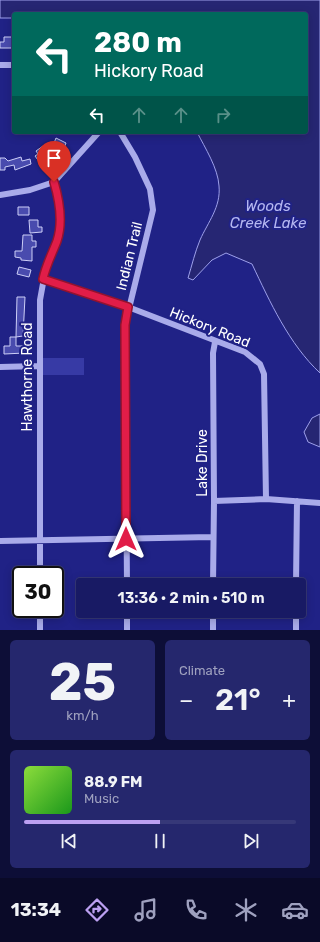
<!DOCTYPE html>
<html lang="en">
<head>
<meta charset="utf-8">
<style>
  :root { --surface:#181a64; --page:#25276d; --text:#f1f3f6; --muted:#9fa1bf; --line:#363878; --accent:#bca0f2 }
  body { margin:0; font-family:Rubik,sans-serif; background:var(--page); color:var(--text); height:100vh; display:flex; flex-direction:column; font-size:15px; white-space:nowrap }
  * { box-sizing:border-box; margin:0 }
  p { font-size:13px; color:var(--muted) }
  .icon { flex:none; width:22px; height:22px; fill:none; stroke:currentColor; stroke-width:2; stroke-linecap:round; stroke-linejoin:round }
  .map { position:relative; height:630px; overflow:hidden }
  .side { display:flex; flex-direction:column; gap:10px; padding:10px; background:#0d0e37; flex:1 }
  .side>* { flex:none }
  .top-card { position:absolute; left:12px; top:12px; width:296px; height:122px; border-radius:4px; box-shadow:0 2px 10px #0003,0 0 0 1px var(--line); background:#00695c; color:#fff; overflow:hidden }
  .speed { position:absolute; left:12px; top:566px; display:flex; gap:8px; font-size:20px; font-weight:700; text-align:center }
  .speed>* { display:grid; place-content:center; width:52px; height:52px; border-radius:50%; background:var(--surface); box-shadow:0 2px 10px #0003,0 0 0 1px var(--line); line-height:1 }
  .speed .limit { border:2px solid #111; border-radius:6px; background:#fff; color:#111 }
  .pin { position:absolute; display:grid; place-items:center; width:34px; height:34px; color:#fff; margin:-41px -17px; border-radius:50% 50% 50% 0; rotate:-45deg; box-shadow:0 0 4px #0007 }
  .pin .icon { rotate:45deg }
  .me { position:absolute; width:44px; margin:-22px; rotate:0deg; stroke-linejoin:round; filter:drop-shadow(0 0 3px #0008) }
  .turn { display:flex; align-items:center; gap:14px; height:84px; padding:0 16px; font-size:18px }
  .turn .icon { width:52px; height:52px; stroke-width:2.5 }
  .turn b { display:block; font-size:28px; line-height:34px }
  .lanes { display:flex; align-items:center; height:38px; padding:0 16px; background:#0003; justify-content:center; gap:20px; direction:ltr }
  .lanes .off { opacity:.35 }
  .big { font-size:30px; font-weight:600; line-height:1.1 }
  .side .widget { flex:1; display:flex; flex-direction:column; justify-content:center; gap:6px; min-width:0; padding:0 14px; border-radius:6px; background:var(--page) }
  .side .dial { align-items:center; gap:0 }
  .dial b { font-size:52px; line-height:1 }
  .song { display:flex; align-items:center; gap:12px }
  .cover { width:48px; height:48px; border-radius:6px; background:linear-gradient(135deg,hsl(90 70% 55%),hsl(120 70% 35%)) }
  .played { height:4px; border-radius:2px; background:linear-gradient(90deg,var(--accent) 50%,var(--line) 50%) }
  .keys { display:flex; justify-content:space-around; direction:ltr }
  .heat { display:flex; justify-content:space-between; align-items:center; font-size:22px; direction:ltr }
  .side .tiles { flex:1; display:grid; gap:10px; grid-template-columns:1fr 1fr }
  .widget:last-child { grid-column:span 2 }
  .trip { position:absolute; left:76px; top:578px; width:230px; height:40px; border-radius:4px; background:var(--surface); box-shadow:0 2px 10px #0003,0 0 0 1px var(--line); font-weight:600; line-height:40px; text-align:center }
  .menu { display:flex; height:64px; justify-content:space-around; align-items:center; background:#0a0a28; color:var(--muted) }
  .menu .icon { width:28px; height:28px }
  .menu .current { color:var(--accent) }
  .menu b { font-size:18px; color:var(--text) }
  .map>svg:first-child { display:block }
</style>
</head>
<body>
<div class="map">
<svg width="320" height="630" viewBox="0 0 320 630">
  <rect width="100%" height="100%" fill="#202286"/>
  <!-- green -->
  <path fill="#373aa5" d="M43 358H84V375H43Z"/>
  <!-- water -->
  <path fill="#262673" stroke="#9da0eb" d="M0 0H320V373C289 344 270 302 252 264L226 253 212 260 193 280 188 278C192 265 195 252 200 240 208 222 221 207 219 186 218 168 205 148 197 132H306V14H14V18H0Z
    M320 414V447L308 442 304 432 312 418Z"/>
  <!-- building -->
  <path fill="#494bae" stroke="#cdcff7" d="M4 37H14V48H0V42H4Z
    M56 138 66 143 62 153 52 148Z
    M43 146 45 150 47 148 54 157 43 167 35 156 38 154 36 151Z
    M21 157 22 161 30 159 31 164 15 170 14 165 5 167V170H0V158H5L8 161Z
    M18 207H29V215H18Z
    M29 220H38V227H42V232L30 233Z
    M23 235H32V241H36V247H32V261L21 260V258L15 257V251H22Z
    M19 267 31 270 29 277 17 274Z
    M17 297H25L23 336 16 337Z
    M10 337H16V346H25V353L4 354V346H10Z"/>
  <g fill="none" stroke-linecap="round" stroke-linejoin="round">
    <!-- minor -->
    <path stroke="#a9abea" stroke-width="6" d="M0 65H14
      M120 132 135 157 150 189 153 210 125 325 127 585
      M0 195 30 190 54 182 99 132
      M43 279 128 307 245 352 260 364 264 374 266 499
      M0 367 39 366
      M214 501 266 499 320 503
      M0 541 212 537
      M40 575V300L46 267 57 240 59 228V210L54 182
      M213 585 214 501 213 353 215 342
      M296 585 297 501
      M40 609V630
      M127 611V630
      M213 611V630
      M296 630V611"/>
  </g>
  <g fill="none" stroke-linecap="round" stroke-linejoin="round">
    <defs>
      <path id="route" d="M54 182C59 199 63 223 57 241 52 254 46 265 43 279L128 307 125 325 126 539"/>
    </defs>
    <!-- route casing -->
    <use href="#route" stroke="#92132f" stroke-width="10"/>
    <!-- route -->
    <use href="#route" stroke="#e11d48" stroke-width="7"/>
  </g>
  <g text-anchor="middle" stroke-width="4" stroke-linejoin="round" paint-order="stroke">
    <!-- street labels -->
    <g font-size="14" fill="#fff" stroke="#202286">
      <text transform="translate(129 256) rotate(-76)" y="5">Indian Trail</text>
      <text transform="translate(210 327) rotate(22)" y="5">Hickory Road</text>
      <text transform="translate(27 377) rotate(-90)" y="5">Hawthorne Road</text>
      <text transform="translate(202 463) rotate(-90)" y="5">Lake Drive</text>
    </g>
    <!-- water labels -->
    <g font-size="15" font-style="italic" fill="#b5b7f1" stroke="#202286">
      <text x="268" y="211">Woods<tspan x="268" dy="17">Creek Lake</tspan></text>
    </g>
  </g>
</svg>
<div class="speed"><div class="limit">30</div></div>
<div class="pin" style="left:54px;top:182px;background:#d93025"><svg class="icon" aria-label="arrive" viewBox="0 0 24 24"><path d="M6 21V4h12l-3 4 3 4H6"/></svg></div>
<svg class="me" style="left:126px;top:539px" viewBox="-20 -20 40 40"><path d="M0-17L14 15 0 8-14 15z" fill="#e11d48" stroke="#fff" stroke-width="4"/></svg>
<div class="trip">13:36 · 2 min · 510 m</div>
<div class="top-card">
<div class="turn"><svg class="icon" aria-label="left" viewBox="0 0 24 24"><path d="M17 20v-9H6M10 6l-5 5 5 5"/></svg><div><b>280 m</b>Hickory Road</div></div>
<div class="lanes"><svg class="icon" aria-label="left" viewBox="0 0 24 24"><path d="M17 20v-9H6M10 6l-5 5 5 5"/></svg><svg class="icon off" aria-label="ahead" viewBox="0 0 24 24"><path d="M12 20V5M6 11l6-6 6 6"/></svg><svg class="icon off" aria-label="ahead" viewBox="0 0 24 24"><path d="M12 20V5M6 11l6-6 6 6"/></svg><svg class="icon off" aria-label="right" viewBox="0 0 24 24"><path d="M7 20v-9h11M14 6l5 5-5 5"/></svg></div>
</div>
</div>
<section class="side">
<div class="tiles">
<div class="widget dial"><b>25</b><p>km/h</p></div>
<div class="widget"><p>Climate</p>
<div class="heat"><a>−</a><b class="big">21°</b><a>+</a></div>
</div>
<div class="widget">
<div class="song"><i class="cover"></i><div><b>88.9 FM</b><p>Music</p></div></div>
<div class="played"></div>
<div class="keys"><svg class="icon" aria-label="previous" viewBox="0 0 24 24"><path d="M18 5L8 12l10 7zM5 5v14"/></svg><svg class="icon" aria-label="pause" viewBox="0 0 24 24"><path d="M8 5v14M16 5v14"/></svg><svg class="icon" aria-label="next" viewBox="0 0 24 24"><path d="M6 5l10 7-10 7zM19 5v14"/></svg></div>
</div>
</div>
</section>
<nav class="menu">
<b>13:34</b>
<svg class="icon current" aria-label="directions" viewBox="0 0 24 24"><path d="M12 3l9 9-9 9-9-9zM9 14v-3h6M13 9l2 2-2 2"/></svg>
<svg class="icon" aria-label="music" viewBox="0 0 24 24"><path d="M9 18V5l10-2v13"/><circle cx="6" cy="18" r="3"/><circle cx="16" cy="16" r="3"/></svg>
<svg class="icon" aria-label="phone" viewBox="0 0 24 24"><path d="M5 4h4l2 5-3 2q2 4 5 5l2-3 5 2v4C11 20 4 13 5 4z"/></svg>
<svg class="icon" aria-label="climate" viewBox="0 0 24 24"><path d="M12 3v18M4 7l16 10M4 17L20 7"/></svg>
<svg class="icon" aria-label="car" viewBox="0 0 24 24"><path d="M5 17H2v-5l4-1 3-4h7l3 4 3 1v5h-3M9 17h6M6 11h13"/><circle cx="7" cy="17" r="2"/><circle cx="17" cy="17" r="2"/></svg>
</nav>
</body>
</html>
